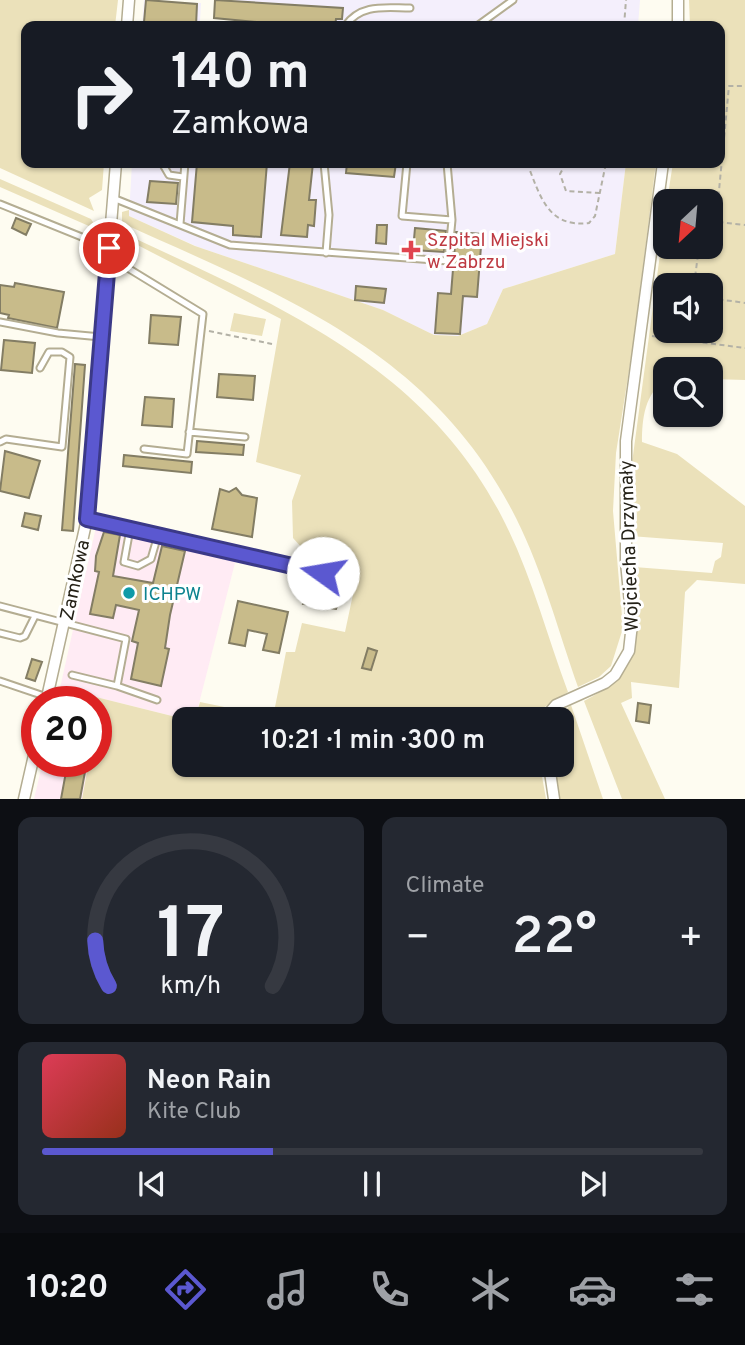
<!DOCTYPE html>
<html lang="en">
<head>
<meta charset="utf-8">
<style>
  :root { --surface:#171b24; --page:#242831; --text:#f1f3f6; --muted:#9ea1a6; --line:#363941; --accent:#5b58d0 }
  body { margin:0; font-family:Overpass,sans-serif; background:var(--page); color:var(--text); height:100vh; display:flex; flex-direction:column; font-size:26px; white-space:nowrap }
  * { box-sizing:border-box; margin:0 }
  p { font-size:23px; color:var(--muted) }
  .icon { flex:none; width:38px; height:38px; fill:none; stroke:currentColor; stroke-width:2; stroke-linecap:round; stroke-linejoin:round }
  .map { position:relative; height:799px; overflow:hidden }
  .details { display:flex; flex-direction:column; gap:18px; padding:18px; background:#0d0f14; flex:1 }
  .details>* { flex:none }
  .top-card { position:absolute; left:21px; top:21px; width:704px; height:147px; border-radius:14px; box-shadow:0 2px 5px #0004; background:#171b24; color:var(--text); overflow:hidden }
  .needle { width:46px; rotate:206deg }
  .buttons { position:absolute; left:653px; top:189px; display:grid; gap:14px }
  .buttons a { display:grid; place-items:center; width:70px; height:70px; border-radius:14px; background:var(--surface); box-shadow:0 2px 5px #0004; font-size:35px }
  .speed { position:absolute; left:21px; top:686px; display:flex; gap:14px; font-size:35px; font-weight:700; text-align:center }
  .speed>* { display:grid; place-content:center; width:91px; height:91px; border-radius:50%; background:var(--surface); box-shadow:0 2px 5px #0004; line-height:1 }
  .speed .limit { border:10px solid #d22; background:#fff; color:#111 }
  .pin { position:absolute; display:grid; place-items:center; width:60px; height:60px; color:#fff; margin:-30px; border:4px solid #fff; border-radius:50%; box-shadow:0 2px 7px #0007 }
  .me { position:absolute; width:77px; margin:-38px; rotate:283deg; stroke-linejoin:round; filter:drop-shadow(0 0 5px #0008) }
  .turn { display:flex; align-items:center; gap:24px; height:147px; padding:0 35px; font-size:32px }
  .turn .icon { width:91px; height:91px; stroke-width:2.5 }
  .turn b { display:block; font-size:49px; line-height:60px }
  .big { font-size:52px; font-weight:600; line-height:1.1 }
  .details .widget { flex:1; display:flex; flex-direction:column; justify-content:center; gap:10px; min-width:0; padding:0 24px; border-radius:14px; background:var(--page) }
  .details .dial { align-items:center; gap:0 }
  .dial svg { height:182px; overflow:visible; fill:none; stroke:var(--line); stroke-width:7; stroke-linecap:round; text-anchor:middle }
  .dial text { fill:var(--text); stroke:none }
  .song { display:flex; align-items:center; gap:21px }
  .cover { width:84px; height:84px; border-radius:10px; background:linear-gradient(135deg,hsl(350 70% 55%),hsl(10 70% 35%)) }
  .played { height:7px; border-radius:4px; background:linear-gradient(90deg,var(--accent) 35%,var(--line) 35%) }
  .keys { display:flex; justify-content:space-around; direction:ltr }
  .heat { display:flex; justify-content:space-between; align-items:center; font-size:38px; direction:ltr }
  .details .tiles { flex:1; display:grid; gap:18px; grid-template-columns:1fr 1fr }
  .widget:last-child { grid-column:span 2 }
  .trip { position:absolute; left:172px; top:707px; width:402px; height:70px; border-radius:14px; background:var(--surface); box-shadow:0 2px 5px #0004; font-weight:600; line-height:70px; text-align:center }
  .menu { display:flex; height:112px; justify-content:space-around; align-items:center; background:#090b0e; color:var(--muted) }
  .menu .icon { width:49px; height:49px }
  .menu .on { color:var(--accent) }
  .menu b { font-size:32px; color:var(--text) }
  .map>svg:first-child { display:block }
</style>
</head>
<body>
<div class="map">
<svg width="745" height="799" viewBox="0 0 745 799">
  <rect width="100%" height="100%" fill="#fefcf1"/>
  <!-- commercial -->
  <path fill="#ffebf4" d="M96 527 236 559 195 719H184L60 688Z
    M43 761H89L82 799H34Z"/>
  <!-- medical -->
  <path fill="#f4effc" d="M144 0 201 3 200 21 233 24 236 0H640L638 26H142Z
    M132 163H626L615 254 503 289 487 324 458 336 434 335 383 310 198 247 129 216Z"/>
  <!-- green -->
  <path fill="#ebe1ba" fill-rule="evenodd" d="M0 0H118L115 26H26V163H104L102 190 89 198 94 211 0 168Z
    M689 0H745V380L711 379 710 369H665V380C645 394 642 418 642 442L677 454 745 506V584L697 580 685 592 679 688 631 682 632 698 621 703 665 799H622L584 701C651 667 637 631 634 567L712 573 715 561 721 557 723 543 630 536 632 463 665 217V247H710V201H667L673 163H719V26H690ZM665 285H710V331H665Z
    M626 163H656L633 345 616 453 613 511 623 628 611 666 599 677 578 687C558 630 543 572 516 518 432 350 282 296 122 223V212L129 210V216L195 246 383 310 434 335 458 336 487 324 503 289 615 254Z
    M0 179 91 219 98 230 0 187Z
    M121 232C272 303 427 364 505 523 532 577 547 636 568 692L543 708 538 719H195L200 702 273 717 286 652H295L302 623 345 632 355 585 330 579 293 538 292 501 301 475 256 462 281 319 120 236Z
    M234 313 266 319 262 336 230 331Z
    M60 688 184 719V765H540L546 799H82L89 761H96V702H57Z
    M571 705 603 799H559L555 765H562V719H554Z"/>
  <!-- building -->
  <path fill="#c8bb8a" stroke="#837d64" stroke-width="2" d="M146 0 197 4 196 26 144 22Z
    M215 0 343 8 342 19H336L335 26H299L214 18Z
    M197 163H267L261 237 233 235V226L192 222Z
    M290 163H313L309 200H316L314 226 308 225 307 237 281 235Z
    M347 163H396L394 177 346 173Z
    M150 181 178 183 176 204 147 202Z
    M16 218 31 224 26 235 12 228Z
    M377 225H387L386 244 376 243Z
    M415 228 446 231 444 252 413 250Z
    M456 232 482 234 477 297 463 296 460 334 435 333 438 293 451 294Z
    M15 283 64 292 57 328 8 318 9 315 0 313V285L14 287Z
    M356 286 386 289 384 303 355 300Z
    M151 315 181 317 178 345 149 343Z
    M4 340 35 343 32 373 1 370Z
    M75 364 85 365 73 531 62 530Z
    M219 374 255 376 253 400 217 397Z
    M145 397 174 399 172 427 142 425Z
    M197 441 244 445 243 455 196 452Z
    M5 451 40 461 29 498 0 491Z
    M124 455 192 462 191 473 123 466Z
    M236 488 242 495 257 498 252 537 212 529 220 489 229 492Z
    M25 513 41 516 38 530 22 526Z
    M104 532 120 535 113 576 153 583 162 546 185 551 170 615 165 648 169 649 161 686 131 679 138 643 132 641 139 610 116 605 113 618 90 614 99 572 95 571 96 556Z
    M312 580 341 586 342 591 336 609 303 604 308 585 311 586Z
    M238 601 288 612 279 653 263 650 267 634 248 630 245 646 229 643Z
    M368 648 377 651 371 670 362 668Z
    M32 659 42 662 35 681 26 678Z
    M638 703 651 705 649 723 636 721Z
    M68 761H87L80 799H61Z"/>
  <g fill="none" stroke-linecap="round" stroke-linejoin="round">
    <defs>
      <path id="lane" d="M345 26C361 3 386 8 410 8
        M477 26 513 0
        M162 163 169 175 183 177
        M324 163 329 215 326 253
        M407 163 402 216 452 220
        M113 198 230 245 448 261 452 220 447 163
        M0 204 109 248
        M180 224 185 163
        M108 256 203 314 187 454 144 449
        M0 322 58 333 101 337
        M189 432 245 437
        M0 442 6 439 62 447 70 357 62 352H49L40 368
        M87 519 323 573
        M130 529 124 562 138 566 151 559 158 535
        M0 606 126 639 117 686 72 675
        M0 633 20 638 25 636 35 616
        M0 681 47 697
        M117 686 157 700"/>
      <path id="street" d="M127 26 129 0
        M678 26V0
        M46 702 87 519 116 163
        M544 719 556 705 605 683 615 675 629 651 632 624 626 562V441L663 163
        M549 765 554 799
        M24 799 37 742"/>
    </defs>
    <!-- lane casing -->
    <use href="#lane" stroke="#b4ad92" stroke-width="9"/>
    <!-- street casing -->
    <use href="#street" stroke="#b4ad92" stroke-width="13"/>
    <!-- path -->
    <path stroke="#b3b1a6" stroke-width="2" stroke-dasharray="5 3.5" stroke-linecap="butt" d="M624 26 626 0
      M527 163C540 195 547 228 589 223L595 216 606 163
      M566 163 560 174 566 191 600 193
      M710 221 745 225
      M716 222 729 86H745
      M694 285 699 247
      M710 298 745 303
      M209 331 272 344
      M652 336 745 348"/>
    <!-- lane -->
    <use href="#lane" stroke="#fff" stroke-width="5"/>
    <!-- street -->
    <use href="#street" stroke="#fff" stroke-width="10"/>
  </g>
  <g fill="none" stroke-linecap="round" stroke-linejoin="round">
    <defs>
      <path id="route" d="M109 248 87 519 323 573"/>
    </defs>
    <!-- route casing -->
    <use href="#route" stroke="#3b3987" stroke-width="18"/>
    <!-- route -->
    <use href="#route" stroke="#5b58d0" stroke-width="12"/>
  </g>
  <!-- markers -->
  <path fill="#e0444e" stroke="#fff" stroke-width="2.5" d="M407.5 239.5h7v7h7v7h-7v7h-7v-7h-7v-7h7z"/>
  <circle fill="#0f9aa8" stroke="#fff" stroke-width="2.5" cx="129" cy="593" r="7"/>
  <g text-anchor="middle" stroke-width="6" stroke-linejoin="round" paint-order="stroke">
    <!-- health labels -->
    <g font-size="19" fill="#be3a42" stroke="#fff" text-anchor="start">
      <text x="427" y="246">Szpital Miejski<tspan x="427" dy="22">w Zabrzu</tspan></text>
    </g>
    <!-- street labels -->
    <g font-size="19" fill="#242117" stroke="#fff">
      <text transform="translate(628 546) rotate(-92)" y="7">Wojciecha Drzymały</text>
      <text transform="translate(74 580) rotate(-78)" y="7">Zamkowa</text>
    </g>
    <!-- culture labels -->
    <g font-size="19" fill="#0d838f" stroke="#fff" text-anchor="start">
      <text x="143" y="600">ICHPW</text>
    </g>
  </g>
</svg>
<div class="buttons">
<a><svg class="needle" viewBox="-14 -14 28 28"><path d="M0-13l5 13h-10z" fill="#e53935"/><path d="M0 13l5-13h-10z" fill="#9ea1a6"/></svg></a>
<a><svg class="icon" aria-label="sound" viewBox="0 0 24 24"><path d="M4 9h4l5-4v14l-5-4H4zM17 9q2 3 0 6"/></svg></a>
<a><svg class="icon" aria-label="search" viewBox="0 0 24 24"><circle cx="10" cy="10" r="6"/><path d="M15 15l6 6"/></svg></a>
</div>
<div class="speed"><div class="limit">20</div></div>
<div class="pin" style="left:109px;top:248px;background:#d93025"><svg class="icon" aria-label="arrive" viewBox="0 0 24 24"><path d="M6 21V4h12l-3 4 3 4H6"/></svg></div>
<svg class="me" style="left:323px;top:573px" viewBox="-20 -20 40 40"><circle r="19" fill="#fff"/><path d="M0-13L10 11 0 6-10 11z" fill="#5b58d0"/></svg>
<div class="trip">10:21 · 1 min · 300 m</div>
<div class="top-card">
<div class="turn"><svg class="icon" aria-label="right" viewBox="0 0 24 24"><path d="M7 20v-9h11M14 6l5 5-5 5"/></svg><div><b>140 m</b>Zamkowa</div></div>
</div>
</div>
<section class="details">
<div class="tiles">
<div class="widget dial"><svg viewBox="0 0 100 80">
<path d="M14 69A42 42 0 1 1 86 69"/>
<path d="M14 69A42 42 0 0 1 8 49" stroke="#5b58d0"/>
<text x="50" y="56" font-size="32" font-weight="700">17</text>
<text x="50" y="72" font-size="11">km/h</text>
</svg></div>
<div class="widget"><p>Climate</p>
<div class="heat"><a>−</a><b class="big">22°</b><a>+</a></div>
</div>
<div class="widget">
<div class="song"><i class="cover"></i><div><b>Neon Rain</b><p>Kite Club</p></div></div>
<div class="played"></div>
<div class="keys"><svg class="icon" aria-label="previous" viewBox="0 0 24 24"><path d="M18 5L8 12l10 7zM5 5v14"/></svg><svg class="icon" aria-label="pause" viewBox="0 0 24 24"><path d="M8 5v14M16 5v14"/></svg><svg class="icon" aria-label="next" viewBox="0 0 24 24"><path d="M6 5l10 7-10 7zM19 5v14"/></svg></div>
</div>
</div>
</section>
<nav class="menu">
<b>10:20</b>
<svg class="icon on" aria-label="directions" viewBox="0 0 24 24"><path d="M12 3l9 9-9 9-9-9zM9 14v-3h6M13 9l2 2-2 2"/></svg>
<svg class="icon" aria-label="music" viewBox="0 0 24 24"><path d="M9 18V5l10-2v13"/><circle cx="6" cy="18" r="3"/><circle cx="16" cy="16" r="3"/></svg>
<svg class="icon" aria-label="phone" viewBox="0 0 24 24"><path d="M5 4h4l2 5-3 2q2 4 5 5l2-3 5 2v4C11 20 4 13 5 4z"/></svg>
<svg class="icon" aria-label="climate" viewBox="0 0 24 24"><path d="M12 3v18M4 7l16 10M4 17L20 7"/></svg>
<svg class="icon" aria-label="car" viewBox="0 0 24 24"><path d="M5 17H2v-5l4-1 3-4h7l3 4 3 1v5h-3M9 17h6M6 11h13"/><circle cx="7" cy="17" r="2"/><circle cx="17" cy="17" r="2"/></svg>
<svg class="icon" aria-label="filters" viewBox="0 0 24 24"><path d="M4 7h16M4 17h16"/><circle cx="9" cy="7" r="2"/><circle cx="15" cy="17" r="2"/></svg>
</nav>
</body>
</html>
